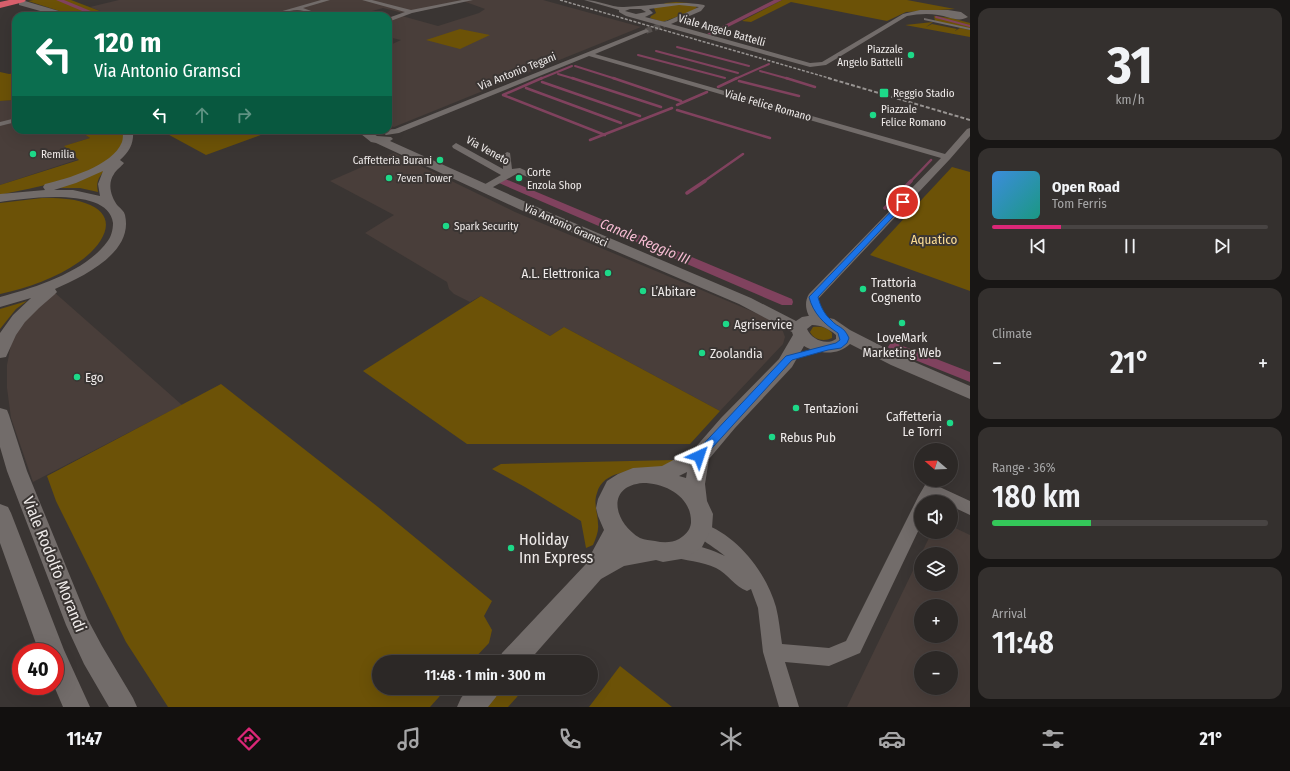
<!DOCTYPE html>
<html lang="en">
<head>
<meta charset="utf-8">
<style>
  :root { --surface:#2c2826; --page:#34302e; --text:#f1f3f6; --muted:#a6a6a7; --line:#484443; --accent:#db2777 }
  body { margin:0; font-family:"Fira Sans Condensed",sans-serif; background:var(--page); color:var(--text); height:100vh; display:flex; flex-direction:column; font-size:15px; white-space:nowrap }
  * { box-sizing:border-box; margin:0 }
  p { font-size:13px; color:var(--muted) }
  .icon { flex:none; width:22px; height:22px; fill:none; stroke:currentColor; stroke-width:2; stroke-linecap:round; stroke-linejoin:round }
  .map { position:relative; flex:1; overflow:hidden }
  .details { display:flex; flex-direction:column; gap:8px; padding:8px; background:#181615; width:320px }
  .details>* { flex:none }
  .guide { position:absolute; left:12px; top:12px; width:380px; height:122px; border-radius:12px; box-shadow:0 4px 16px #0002,0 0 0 1px var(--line); background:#0b6e4f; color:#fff; overflow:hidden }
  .needle { width:26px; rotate:289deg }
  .fabs { position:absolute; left:914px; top:443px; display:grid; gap:8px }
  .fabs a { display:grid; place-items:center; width:44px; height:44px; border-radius:50%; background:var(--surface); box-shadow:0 4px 16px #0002,0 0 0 1px var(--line); font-size:20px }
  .speed { position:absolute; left:12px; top:643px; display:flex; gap:8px; font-size:20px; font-weight:700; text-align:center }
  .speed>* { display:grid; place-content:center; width:52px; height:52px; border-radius:50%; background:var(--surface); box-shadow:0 4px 16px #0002,0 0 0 1px var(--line); line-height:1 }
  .speed .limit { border:6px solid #d22; background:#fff; color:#111 }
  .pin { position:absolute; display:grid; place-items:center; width:34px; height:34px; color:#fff; margin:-17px; border:2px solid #fff; border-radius:50%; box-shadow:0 1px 4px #0007 }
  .me { position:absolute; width:44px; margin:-22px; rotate:42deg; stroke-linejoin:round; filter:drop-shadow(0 0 3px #0008) }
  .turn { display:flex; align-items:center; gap:14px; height:84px; padding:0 16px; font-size:18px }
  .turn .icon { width:52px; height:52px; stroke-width:2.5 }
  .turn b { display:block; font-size:28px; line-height:34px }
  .lanes { display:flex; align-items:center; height:38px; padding:0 16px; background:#0003; justify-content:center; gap:20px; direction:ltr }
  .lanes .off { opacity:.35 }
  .big { font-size:30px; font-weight:600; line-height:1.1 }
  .details .tile { flex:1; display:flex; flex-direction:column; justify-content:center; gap:6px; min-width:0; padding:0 14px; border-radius:12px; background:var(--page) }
  .details .dial { align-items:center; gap:0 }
  .dial b { font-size:52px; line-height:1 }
  .song { display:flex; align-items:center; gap:12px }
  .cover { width:48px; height:48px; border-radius:6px; background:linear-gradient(135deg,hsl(210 70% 55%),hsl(170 70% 35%)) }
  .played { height:4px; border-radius:2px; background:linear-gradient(90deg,var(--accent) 25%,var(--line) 25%) }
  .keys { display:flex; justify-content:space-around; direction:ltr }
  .heat { display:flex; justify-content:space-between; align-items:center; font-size:22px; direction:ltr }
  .charge { height:6px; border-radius:3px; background:linear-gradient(90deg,#34c759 36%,var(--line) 0) }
  .trip { position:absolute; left:372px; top:655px; width:226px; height:40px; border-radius:20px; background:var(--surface); box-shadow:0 4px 16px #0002,0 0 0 1px var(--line); font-weight:600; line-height:40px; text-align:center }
  .menu { display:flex; height:64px; justify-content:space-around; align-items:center; background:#12100f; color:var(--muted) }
  .menu .icon { width:28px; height:28px }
  .menu .current { color:var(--accent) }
  .menu b { font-size:18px; color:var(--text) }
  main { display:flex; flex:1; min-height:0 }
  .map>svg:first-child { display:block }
</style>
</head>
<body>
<main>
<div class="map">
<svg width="970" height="707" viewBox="0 0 970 707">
  <rect width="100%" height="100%" fill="#3a3533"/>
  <!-- built -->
  <path fill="#493e3a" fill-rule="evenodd" d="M119 0H543L641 27 394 127 388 125V46L401 40 388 37V21L402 16 438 26 479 13 485 9 463 1 407 14 383 8 354 16H113L90 7Z
    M16 100V130H78L90 138 65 146 79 159 0 185V101Z
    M394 153 515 212 780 323 785 337 783 344 720 411 564 327 550 336 481 296 470 302 454 294 449 289 447 282 365 233 394 215 330 181Z
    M54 292 182 405 33 482 11 418 7 388V365L12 339 16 330Z
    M951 526 970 535V707H847L921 554V584H951V554H921L932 532H951ZM921 606H951V636H921ZM921 658H951V688H921Z"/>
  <!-- green -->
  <path fill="#6c5207" d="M33 0H71L113 16H75L28 1Z
    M782 0H907L955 9 906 12 887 21 791 2 751 22 742 21Z
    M676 2 689 3 697 7 694 10 663 22 650 18 651 16 656 13 654 8 666 3Z
    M934 16 951 18 970 23V29L935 21Z
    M933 22 926 27 932 24 957 29 955 31 960 28 970 30V37L905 25Z
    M460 29 490 35 460 49 426 40Z
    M0 72 9 74 16 73 12 75H16V100L0 101Z
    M78 130H124L126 138C122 144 118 151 113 156 84 181 37 186 0 195V185L79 160 64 146 90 138Z
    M160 130H265L269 132 206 155Z
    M109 166C101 174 95 180 98 192L80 188H57Z
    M952 167 970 172V291L870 255Z
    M42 198C57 198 71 198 85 203 123 216 102 246 79 262 56 278 28 288 0 294V203Z
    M481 296 550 336 564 327 720 411 690 444H467L363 371Z
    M27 301 16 309 0 329V309Z
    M813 327C820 326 827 327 832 333V338C824 342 814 340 810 332Z
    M221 384 378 507 492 601 484 616 492 630 489 643 471 662H379V688H447L430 707H168L126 642 56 501 47 476Z
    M675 460C668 464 661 468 652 469 634 471 603 470 597 493 593 504 598 513 598 524 599 531 596 538 593 545L586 548 581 521 525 487 492 469 501 464Z
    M620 666 672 707H589Z
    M501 688H525L508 707H484Z"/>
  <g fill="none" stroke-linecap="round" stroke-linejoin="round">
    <!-- stream-far2 -->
    <path stroke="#80425e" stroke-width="2" d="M936 17 970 26
      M677 47 749 66
      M656 51 738 73
      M638 55 725 78
      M575 66 616 79
      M760 71 789 79
      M558 74 575 79
      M540 79 572 66
      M735 79 769 64"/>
    <!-- stream-far1 -->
    <path stroke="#80425e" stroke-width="2.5" d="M542 78 503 95 605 135
      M572 78 661 107
      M613 78 681 101
      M786 78 815 87
      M739 81 799 96
      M542 82 640 116
      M718 87 737 78
      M526 88 621 123
      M677 105 707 92
      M677 110 770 138
      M590 140 672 108
      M703 182 743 154
      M910 182 931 160"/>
    <!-- stream -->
    <path stroke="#80425e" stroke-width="3.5" d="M687 193 705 181
      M885 208 911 181"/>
    <!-- canal -->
    <path fill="#80425e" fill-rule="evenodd" d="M56 0H64L103 16H94Z
      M774 0H782L712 35 707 34Z
      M503 178 792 299 793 302 792 305H782L499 183 498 181Z
      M895 343 970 372V382L890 350 888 347 890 344Z"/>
    <!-- minor-tunnel -->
    <path stroke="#55504e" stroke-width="6" stroke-dasharray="6 3" stroke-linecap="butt" d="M646 31 668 23"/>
    <!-- pedestrian -->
    <path fill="#726c6a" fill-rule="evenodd" d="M924 18 970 28V30L924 20Z"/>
    <!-- minor -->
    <path fill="#726c6a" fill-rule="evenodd" d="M321 0H330L303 8 325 16C314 16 306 10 297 10 288 10 277 16 265 16Z
      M362 0H372L411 10 462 0H473L412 13 388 22V18L405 12Z
      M584 0C598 0 613 8 624 7 651 6 677 0 704 5L705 6 701 11 671 24 810 63 822 62 903 14 920 10H948L961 12 968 17C958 23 948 16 938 15 928 13 917 14 907 16L826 65 810 67 626 16 619 12V10ZM679 5 699 7 665 22 645 17 653 13 649 9ZM630 9H641L646 12 636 14 625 11Z
      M646 29 649 31 648 32 595 54 945 154 967 129 970 128V136L950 159 819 298 818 310 823 320 821 323H813C807 314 803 304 809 294L941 158 589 56 399 133 386 135 382 132 383 130 395 129Z
      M16 118V122L0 126V122Z
      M456 143 503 169V155L507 152 510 153 512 169 520 168 535 175 530 178 518 173 486 191H480L478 189 480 187 501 175 453 148 452 146Z
      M931 483 970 501V515L951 506V502H943L934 498 932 502H921V525L860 653 829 666 785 662 799 707H779L763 652 758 608 751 589 747 591C735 587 728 574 716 568 702 561 685 561 670 556L667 551 670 546C686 540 710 549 725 556 717 549 697 538 694 530L696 525 702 523C737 535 766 572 776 607 779 619 780 631 782 644L829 648 846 641 918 497 925 485Z"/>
    <!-- tertiary -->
    <path fill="#726c6a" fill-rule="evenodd" d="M19 1H25L69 14 70 16H58L19 5Z
      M123 130H133C134 143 130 151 120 160L124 163C121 167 116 170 114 174 107 184 111 197 118 206 121 209 124 211 125 215 134 253 82 277 55 289L57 292 54 295 39 308 25 322 16 335 6 357 0 358V333L13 315 31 298 0 307V297C34 288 85 272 107 242 111 237 113 230 113 223 109 186 25 198 0 202V194L45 190 43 187 45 184C66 179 113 166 122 142 123 139 123 134 123 130ZM103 171 98 184 100 196 73 190H54L76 183Z
      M356 130H368L377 136 391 137 393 139 390 141 546 211 751 298 796 321 802 317 814 315 834 319 850 330 903 357 970 386V399L891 365 850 344C838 356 818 354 804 346L792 367 735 428 709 459 705 484 707 501 713 514 712 528 702 547 689 556 681 559 663 562 656 560 624 566 601 579 528 662H498L502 653 585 565 604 530 598 516 596 508 598 499 607 481 618 474 633 468 662 466 694 449 721 418 779 359 793 335 792 332 739 304 536 217 376 143 371 142ZM812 325C821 325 829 329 836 335V339C826 346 811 339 807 329ZM687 472 686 478 679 476ZM643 483C666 483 692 497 691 523 690 531 685 535 679 539 672 543 663 543 655 541 650 540 645 540 640 538 614 523 605 486 643 483Z
      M0 408 7 410 9 415 27 471 88 620 102 646 133 698 137 707H109L84 664 66 625 7 471 0 447Z
      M0 504 8 507 11 513 64 650 90 707H63L54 686 55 652H39L0 543Z
      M469 688H500L496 697 488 707H457L461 698Z"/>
    <!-- motorway -->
    <path fill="#d75f6b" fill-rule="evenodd" d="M9 0H26L24 2 0 8V2Z"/>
    <!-- rail-far1 -->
    <path stroke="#989492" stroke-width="1.5" stroke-dasharray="3 1.5" stroke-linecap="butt" d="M560 0 832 79"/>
    <!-- rail -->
    <path stroke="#989492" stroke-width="2" stroke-dasharray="4 2" stroke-linecap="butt" d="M828 78 970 120"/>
  </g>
  <!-- route -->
  <path fill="#1a73e8" stroke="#114b97" d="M903 200 906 201V203L818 297C820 305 824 314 831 320 839 329 843 325 849 338L847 343 841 348 828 350 792 360 703 458H695L694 456 695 453 786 356 836 343 840 340 838 333C824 324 813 313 809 297L901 201Z"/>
  <!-- markers -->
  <g fill="#1dd988" stroke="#3a3533" stroke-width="1.5">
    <circle cx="911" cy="55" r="4"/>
    <rect x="879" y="88" width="10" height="10" rx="2"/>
    <circle cx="873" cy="115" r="4"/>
    <circle cx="33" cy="154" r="4"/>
    <circle cx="440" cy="160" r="4"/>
    <circle cx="389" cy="178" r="4"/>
    <circle cx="519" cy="178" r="4"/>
    <circle cx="446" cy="226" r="4"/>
    <circle cx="608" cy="273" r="4"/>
    <circle cx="863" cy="289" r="4"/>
    <circle cx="643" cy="291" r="4"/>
    <circle cx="902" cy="323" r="4"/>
    <circle cx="726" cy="324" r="4"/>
    <circle cx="702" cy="353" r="4"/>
    <circle cx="77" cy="377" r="4"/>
    <circle cx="796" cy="408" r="4"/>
    <circle cx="950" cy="423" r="4"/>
    <circle cx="772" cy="437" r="4"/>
    <circle cx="511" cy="548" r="4"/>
  </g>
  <g text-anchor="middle" stroke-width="4" stroke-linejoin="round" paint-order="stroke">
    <!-- far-street labels -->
    <g font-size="11" fill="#eeeae9" stroke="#3a3533">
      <text transform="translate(722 30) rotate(16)" y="4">Viale Angelo Battelli</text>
      <text transform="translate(517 71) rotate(-22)" y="4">Via Antonio Tegani</text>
      <text transform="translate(768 105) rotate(16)" y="4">Viale Felice Romano</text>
      <text transform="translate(488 150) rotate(29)" y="4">Via Veneto</text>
      <text transform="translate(566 225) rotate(24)" y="4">Via Antonio Gramsci</text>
    </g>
    <!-- far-poi labels -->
    <g font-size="11" fill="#eeeae9" stroke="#3a3533" text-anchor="start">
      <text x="903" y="53" text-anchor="end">Piazzale<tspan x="903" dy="13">Angelo Battelli</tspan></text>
      <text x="893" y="97">Reggio Stadio</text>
      <text x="881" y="113">Piazzale<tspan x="881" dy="13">Felice Romano</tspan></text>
      <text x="41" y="158">Remilia</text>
      <text x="432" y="164" text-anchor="end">Caffetteria Burani</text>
      <text x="527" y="176">Corte<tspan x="527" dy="13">Enzola Shop</tspan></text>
      <text x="397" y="182">7even Tower</text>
      <text x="454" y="230">Spark Security</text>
    </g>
    <!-- park labels -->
    <g font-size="13" fill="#fbdc94" stroke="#3a3533">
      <text x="934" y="244">Aquatico</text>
    </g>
    <!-- poi labels -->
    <g font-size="13" fill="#eeeae9" stroke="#3a3533" text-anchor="start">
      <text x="600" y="278" text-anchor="end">A.L. Elettronica</text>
      <text x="871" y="287">Trattoria<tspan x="871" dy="15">Cognento</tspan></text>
      <text x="651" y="296">L’Abitare</text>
      <text x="734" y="329">Agriservice</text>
      <text x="902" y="342" text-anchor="middle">LoveMark<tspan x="902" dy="15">Marketing Web</tspan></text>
      <text x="710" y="358">Zoolandia</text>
      <text x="85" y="382">Ego</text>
      <text x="804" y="413">Tentazioni</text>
      <text x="942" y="421" text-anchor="end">Caffetteria<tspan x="942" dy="15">Le Torri</tspan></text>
      <text x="780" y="442">Rebus Pub</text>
    </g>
    <!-- water labels -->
    <g font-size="14" font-style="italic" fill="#f6bcd3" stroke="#3a3533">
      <text transform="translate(645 241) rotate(23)" y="5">Canale Reggio III</text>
    </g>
    <!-- near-poi labels -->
    <g font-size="16" fill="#eeeae9" stroke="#3a3533" text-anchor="start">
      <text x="519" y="545">Holiday<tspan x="519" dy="18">Inn Express</tspan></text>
    </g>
    <!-- near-street labels -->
    <g font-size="16" fill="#eeeae9" stroke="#3a3533">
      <text transform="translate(55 564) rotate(68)" y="6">Viale Rodolfo Morandi</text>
    </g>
  </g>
</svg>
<div class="fabs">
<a><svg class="needle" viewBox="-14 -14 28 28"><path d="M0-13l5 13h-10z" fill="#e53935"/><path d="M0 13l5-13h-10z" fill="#a6a6a7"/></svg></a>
<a><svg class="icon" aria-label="sound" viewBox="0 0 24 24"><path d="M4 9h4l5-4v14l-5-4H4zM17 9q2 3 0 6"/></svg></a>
<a><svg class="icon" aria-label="layers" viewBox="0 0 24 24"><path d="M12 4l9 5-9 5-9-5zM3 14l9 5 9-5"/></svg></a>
<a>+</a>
<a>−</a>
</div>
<div class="speed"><div class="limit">40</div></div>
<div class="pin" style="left:903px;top:202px;background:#d93025"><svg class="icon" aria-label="arrive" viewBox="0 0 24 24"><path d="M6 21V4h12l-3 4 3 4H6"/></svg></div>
<svg class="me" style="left:699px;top:456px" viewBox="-20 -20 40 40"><path d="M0-17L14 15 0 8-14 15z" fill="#1a73e8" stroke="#fff" stroke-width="4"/></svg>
<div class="trip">11:48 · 1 min · 300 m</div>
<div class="guide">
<div class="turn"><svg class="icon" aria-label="left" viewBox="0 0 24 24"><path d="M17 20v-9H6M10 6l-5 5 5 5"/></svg><div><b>120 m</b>Via Antonio Gramsci</div></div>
<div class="lanes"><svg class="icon" aria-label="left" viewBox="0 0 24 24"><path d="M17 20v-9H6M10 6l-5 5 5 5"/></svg><svg class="icon off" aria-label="ahead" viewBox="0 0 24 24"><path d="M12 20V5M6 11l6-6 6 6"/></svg><svg class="icon off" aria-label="right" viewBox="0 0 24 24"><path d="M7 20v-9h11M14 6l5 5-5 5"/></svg></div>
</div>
</div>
<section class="details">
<div class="tile dial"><b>31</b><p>km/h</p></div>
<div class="tile">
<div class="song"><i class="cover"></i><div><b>Open Road</b><p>Tom Ferris</p></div></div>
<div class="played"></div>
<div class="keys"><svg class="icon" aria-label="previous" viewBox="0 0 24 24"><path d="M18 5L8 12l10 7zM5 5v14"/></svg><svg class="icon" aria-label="pause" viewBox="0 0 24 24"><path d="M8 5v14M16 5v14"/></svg><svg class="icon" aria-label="next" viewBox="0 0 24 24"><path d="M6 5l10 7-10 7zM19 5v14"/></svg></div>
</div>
<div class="tile"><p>Climate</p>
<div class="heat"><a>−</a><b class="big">21°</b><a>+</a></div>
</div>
<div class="tile"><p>Range · 36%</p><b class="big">180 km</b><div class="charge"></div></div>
<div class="tile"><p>Arrival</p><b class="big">11:48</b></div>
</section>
</main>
<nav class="menu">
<b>11:47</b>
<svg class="icon current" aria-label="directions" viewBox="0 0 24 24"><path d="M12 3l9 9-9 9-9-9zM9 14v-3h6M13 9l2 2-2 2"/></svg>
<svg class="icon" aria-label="music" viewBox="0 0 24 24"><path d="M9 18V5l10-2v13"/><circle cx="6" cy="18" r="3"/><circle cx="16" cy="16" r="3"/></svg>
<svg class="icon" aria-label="phone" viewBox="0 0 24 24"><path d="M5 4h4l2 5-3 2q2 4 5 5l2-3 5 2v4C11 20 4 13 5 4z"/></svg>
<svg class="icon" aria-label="climate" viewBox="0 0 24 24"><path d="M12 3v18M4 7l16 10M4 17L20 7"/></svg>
<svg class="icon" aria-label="car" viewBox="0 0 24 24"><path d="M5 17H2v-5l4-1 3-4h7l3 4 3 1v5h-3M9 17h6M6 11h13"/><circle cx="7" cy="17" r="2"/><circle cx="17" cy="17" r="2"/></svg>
<svg class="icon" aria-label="filters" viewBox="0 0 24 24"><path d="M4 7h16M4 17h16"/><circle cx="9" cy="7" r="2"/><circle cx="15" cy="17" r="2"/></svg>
<b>21°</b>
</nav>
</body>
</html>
